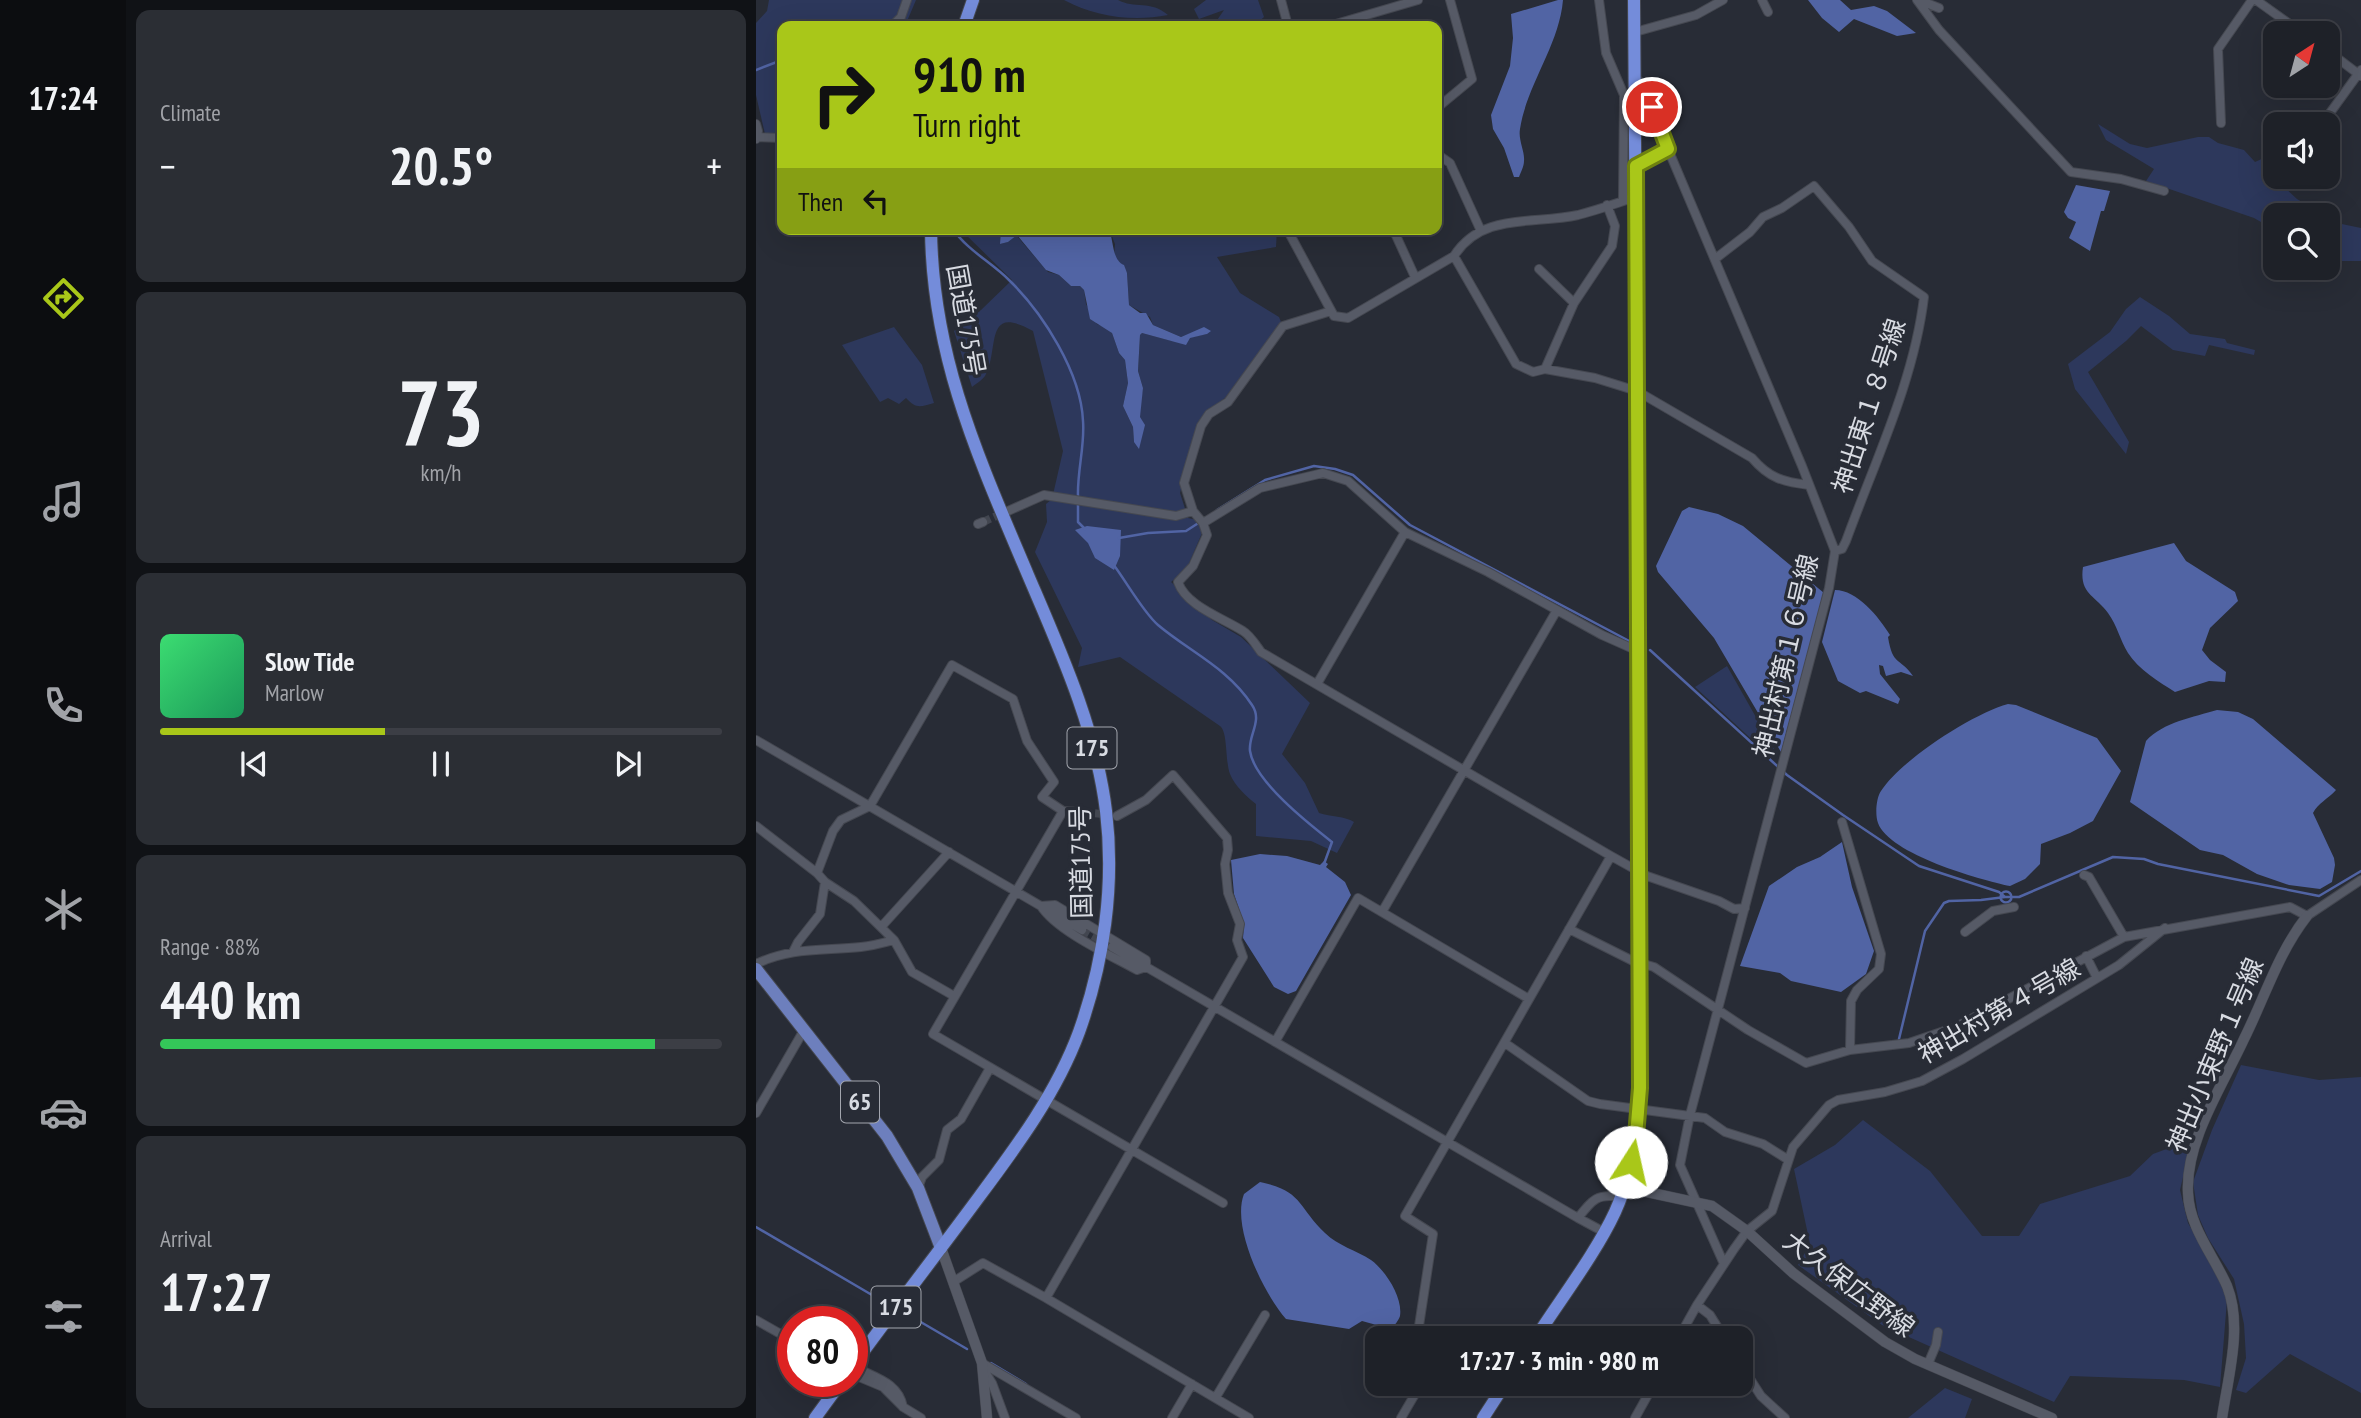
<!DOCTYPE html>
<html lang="en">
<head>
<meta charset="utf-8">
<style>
  :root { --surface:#1e2128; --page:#2b2e34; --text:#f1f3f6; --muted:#a1a3a8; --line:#3c3e45; --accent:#a9c719 }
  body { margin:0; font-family:"PT Sans Narrow","Noto Sans JP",sans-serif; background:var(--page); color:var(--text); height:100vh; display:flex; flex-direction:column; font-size:26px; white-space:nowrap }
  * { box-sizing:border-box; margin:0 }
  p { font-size:23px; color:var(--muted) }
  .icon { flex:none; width:38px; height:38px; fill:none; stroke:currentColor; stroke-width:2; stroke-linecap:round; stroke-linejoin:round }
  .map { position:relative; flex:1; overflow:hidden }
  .details { display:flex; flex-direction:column; gap:10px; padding:10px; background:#101216; width:630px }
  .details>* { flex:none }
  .guide { position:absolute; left:21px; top:21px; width:665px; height:214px; border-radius:14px; box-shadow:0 7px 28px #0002,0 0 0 2px var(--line); background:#a9c719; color:#111; overflow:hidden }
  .needle { width:46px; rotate:36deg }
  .tools { position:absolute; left:1507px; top:21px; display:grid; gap:14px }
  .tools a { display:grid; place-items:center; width:77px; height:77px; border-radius:14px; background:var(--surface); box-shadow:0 7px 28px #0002,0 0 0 2px var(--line); font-size:35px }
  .speed { position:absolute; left:21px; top:1306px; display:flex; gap:14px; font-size:35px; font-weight:700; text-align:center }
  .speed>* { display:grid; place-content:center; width:91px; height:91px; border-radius:50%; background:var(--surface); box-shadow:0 7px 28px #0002,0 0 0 2px var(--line); line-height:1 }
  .speed .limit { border:10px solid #d22; background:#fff; color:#111 }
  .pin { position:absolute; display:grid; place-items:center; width:60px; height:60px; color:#fff; margin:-30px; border:4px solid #fff; border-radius:50%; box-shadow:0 2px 7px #0007 }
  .me { position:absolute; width:77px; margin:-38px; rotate:10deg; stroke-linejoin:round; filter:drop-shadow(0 0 5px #0008) }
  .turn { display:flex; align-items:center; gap:24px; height:147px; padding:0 21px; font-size:32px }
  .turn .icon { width:91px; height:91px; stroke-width:2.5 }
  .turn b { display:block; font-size:49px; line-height:60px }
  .then { display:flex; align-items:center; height:66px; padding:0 21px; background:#0003; gap:14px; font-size:26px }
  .big { font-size:52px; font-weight:700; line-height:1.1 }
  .details .card { flex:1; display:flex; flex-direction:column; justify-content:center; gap:10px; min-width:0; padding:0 24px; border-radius:14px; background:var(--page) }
  .details .dial { align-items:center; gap:0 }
  .dial b { font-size:91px; line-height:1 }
  .song { display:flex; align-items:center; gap:21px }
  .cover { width:84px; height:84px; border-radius:10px; background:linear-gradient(135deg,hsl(140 70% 55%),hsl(150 70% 35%)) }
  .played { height:7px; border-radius:4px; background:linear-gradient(90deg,var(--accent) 40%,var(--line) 40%) }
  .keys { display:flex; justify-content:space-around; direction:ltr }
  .heat { display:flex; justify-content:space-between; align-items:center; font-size:38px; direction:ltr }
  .charge { height:10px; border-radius:5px; background:linear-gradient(90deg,#34c759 88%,var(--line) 0) }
  .trip { position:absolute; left:609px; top:1326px; width:388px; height:70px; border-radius:14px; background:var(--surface); box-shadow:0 7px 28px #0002,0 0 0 2px var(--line); font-weight:700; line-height:70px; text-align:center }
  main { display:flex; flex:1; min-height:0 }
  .tab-bar { display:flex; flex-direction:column; width:126px; justify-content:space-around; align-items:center; background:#0c0d10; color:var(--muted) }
  .tab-bar .icon { width:49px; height:49px }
  .tab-bar .active { color:var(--accent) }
  .tab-bar b { font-size:32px; color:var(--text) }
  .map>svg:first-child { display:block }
</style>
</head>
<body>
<main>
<nav class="tab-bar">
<b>17:24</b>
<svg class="icon active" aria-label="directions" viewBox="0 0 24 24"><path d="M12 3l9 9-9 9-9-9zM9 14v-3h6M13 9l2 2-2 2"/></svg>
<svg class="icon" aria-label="music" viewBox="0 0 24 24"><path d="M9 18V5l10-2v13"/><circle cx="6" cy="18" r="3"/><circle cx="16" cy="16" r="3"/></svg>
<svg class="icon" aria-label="phone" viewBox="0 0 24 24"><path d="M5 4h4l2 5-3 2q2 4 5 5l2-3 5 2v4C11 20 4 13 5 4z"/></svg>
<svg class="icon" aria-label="climate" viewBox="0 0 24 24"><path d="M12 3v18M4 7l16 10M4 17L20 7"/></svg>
<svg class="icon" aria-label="car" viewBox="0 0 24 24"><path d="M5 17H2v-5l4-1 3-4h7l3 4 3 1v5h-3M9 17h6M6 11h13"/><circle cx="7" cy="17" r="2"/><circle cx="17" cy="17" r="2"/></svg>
<svg class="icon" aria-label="filters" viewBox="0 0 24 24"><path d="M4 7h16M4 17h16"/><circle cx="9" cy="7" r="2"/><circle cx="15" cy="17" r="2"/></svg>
</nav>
<section class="details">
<div class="card"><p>Climate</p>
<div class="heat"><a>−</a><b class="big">20.5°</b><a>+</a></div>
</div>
<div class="card dial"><b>73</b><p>km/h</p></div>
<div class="card">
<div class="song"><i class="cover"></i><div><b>Slow Tide</b><p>Marlow</p></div></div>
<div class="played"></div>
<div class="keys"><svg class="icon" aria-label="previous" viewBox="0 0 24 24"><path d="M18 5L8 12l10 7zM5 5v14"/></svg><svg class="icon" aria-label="pause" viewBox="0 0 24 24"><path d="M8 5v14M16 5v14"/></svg><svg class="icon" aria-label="next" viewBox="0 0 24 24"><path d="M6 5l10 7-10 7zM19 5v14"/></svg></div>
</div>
<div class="card"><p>Range · 88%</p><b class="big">440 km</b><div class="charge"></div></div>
<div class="card"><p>Arrival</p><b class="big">17:27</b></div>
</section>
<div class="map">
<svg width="1605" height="1418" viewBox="0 0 1605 1418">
  <rect width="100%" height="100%" fill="#282c36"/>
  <!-- green -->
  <path fill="#2d385c" d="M13 0H160L149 26H26V132L9 134 0 95V23L11 11Z
    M308 0H362C378 9 395 0 412 15 377 22 340 17 308 0Z
    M450 0H502L508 17 498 26H457L468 10 443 19 438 9Z
    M1342 124 1374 144 1391 148 1442 137H1453L1462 143 1488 150 1499 162 1519 153V177H1530L1525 184 1541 199 1568 215H1519V230L1498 218 1390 181 1398 169 1350 140Z
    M1572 217 1581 223 1605 228V261H1572Z
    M204 229H245L244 244 252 242 260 235 292 272 303 275 315 286H324L328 290 330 304 341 324 353 329 356 333 363 353 369 360 372 383 367 406 377 427 378 442 387 388 382 371 384 335 386 333 416 341 451 334 435 333 425 337 397 325 394 317 373 305 371 273 358 256 359 244 353 229H521L520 247 461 257 484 293 523 317 525 322 469 398 449 413 434 452 424 493 432 518 441 520 446 533 431 568 415 582 456 620 485 637 554 703 526 754 549 783 563 813C575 817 589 816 598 822L581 853 555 841 500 836V804C490 796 479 786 474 774 469 761 472 732 464 726L364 657 322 667 326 648 279 552 291 522 290 504 296 499 307 451 277 331C227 303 244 349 229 376 226 380 220 384 216 387L198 331 225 310 256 280Z
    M1384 297 1413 316 1434 334 1469 339 1471 343 1499 350 1498 355 1453 345 1449 356 1417 350 1385 326 1370 341 1332 372 1373 442 1370 454 1319 389 1312 364 1354 332 1370 309Z
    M138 327 166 365 178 403C164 407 160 409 150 398L143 404 132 398 124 402 86 345Z
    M971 666 1018 749 1016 758 939 687Z
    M1485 1065 1563 1080 1605 1077V1393L1534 1354 1490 1393 1480 1390 1490 1358 1488 1324 1478 1279 1452 1238 1442 1215 1437 1182 1456 1130Z
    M1107 1120 1174 1171 1226 1236H1263L1284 1204 1374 1176 1397 1154 1416 1147H1434L1424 1190 1432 1223 1457 1266 1471 1300 1464 1387 1428 1380 1314 1376 1298 1402 1126 1325 1042 1265 1054 1244 1038 1169 1079 1145Z
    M1189 1388 1216 1399 1209 1418H1152Z"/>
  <!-- water -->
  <path fill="#5164a4" d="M802 0H807C803 46 771 84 764 129 762 140 769 151 768 161 768 166 765 172 763 177H758L748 148 737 129 735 115 754 66 757 38 755 14Z
    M1052 0H1084L1095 10 1118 6 1131 11 1160 33 1141 36 1098 19 1083 32 1066 18Z
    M1320 185 1354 191 1348 211H1345L1334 251 1313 238 1320 222 1312 218 1308 212Z
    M245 229H353C358 242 356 260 368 265L371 273 373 305 384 313H390L397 325 425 337 448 327 455 331 451 334 434 338 430 345 386 333 384 335 382 371 387 388 384 417 389 425 383 449 378 442 377 427 367 406 372 383 369 360 363 353 356 333 334 319 328 290 324 286H315L303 275 290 270 261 235 252 242 244 244Z
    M933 507 962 514 987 526 1068 593 1025 752 958 638 902 572 900 566 926 511Z
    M331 526 365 530 364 556 358 570 339 558 332 543 319 530Z
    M1418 543 1430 561 1479 592 1482 601 1454 628 1446 650 1454 660 1470 672 1469 682 1453 681 1419 692C1403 682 1382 669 1372 653 1364 640 1361 625 1352 613 1339 595 1323 594 1327 567Z
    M1079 590C1101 590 1123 617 1134 635L1132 637C1137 667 1143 656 1157 676L1145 672 1130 676 1127 666 1123 665 1124 674 1144 699 1142 704 1110 691 1104 693 1082 681 1066 642Z
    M1252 704 1260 705 1341 738 1365 771 1337 821 1314 833 1285 844 1284 864 1269 879 1254 886C1224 880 1133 854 1122 823 1119 815 1120 798 1125 791 1145 760 1216 714 1252 704Z
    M1461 710 1482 712 1497 719 1580 790C1572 799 1562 803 1557 813L1578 858 1579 865 1576 882 1564 889 1533 885 1501 874 1467 855 1444 850 1374 802 1390 741C1407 722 1438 717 1461 710Z
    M1086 842 1096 887 1118 951 1110 974 1085 992 1035 981 1024 973 984 966 1013 886 1041 867 1064 857Z
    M504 854 531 856 564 865 568 861 572 864 570 867 589 882 595 895 540 991 532 994 518 987 487 938 488 924 478 894 475 860Z
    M504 1182C547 1191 541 1206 569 1233 582 1246 600 1250 615 1260 629 1270 647 1297 644 1316 643 1320 638 1326 635 1329L606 1321 593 1329 530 1319C508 1294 475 1227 488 1194Z"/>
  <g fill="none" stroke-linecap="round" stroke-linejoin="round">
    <!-- stream -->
    <path stroke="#5164a4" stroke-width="2.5" d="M0 70 26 60
      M197 229C211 250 235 262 253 280 287 313 325 373 327 421 329 446 321 471 322 497
      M322 503V522L329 529
      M461 510 509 480 558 466 579 469 597 475 654 525 877 643
      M363 538 392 533 430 531 444 522
      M357 564C370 581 387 612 402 625 434 652 472 668 496 705 507 721 492 735 494 751 498 781 553 824 576 842L568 864
      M894 650 1031 775 1087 815 1163 866 1243 892 1249 897H1263L1357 857 1388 859 1402 864 1563 896 1605 871
      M1244.5 897a5.5 5.5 0 1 1 11 0a5.5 5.5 0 1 1-11 0Z
      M1143 1039 1169 931 1188 903 1193 901 1225 900 1249 897
      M0 1227 116 1295
      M151 1314 211 1349
      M235 1363 270 1384"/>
    <!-- minor-tunnel -->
    <path stroke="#424650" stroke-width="8" stroke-dasharray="8 4" stroke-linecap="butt" d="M227 522 249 512
      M327 812 355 815
      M326 930 348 942"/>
    <defs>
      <path id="minor" d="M525 0 532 26
        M843 0 850 53 868 95 867 201
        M1006 0 1012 12
        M1161 0 1183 30 1315 172 1365 179 1408 191
        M1163 0 1183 8
        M1500 0 1546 33
        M136 26 145 17 151 0
        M573 26 662 0
        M879 32 940 15 967 0
        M1572 51 1605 76
        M879 77 888 86 912 149 1046 466 1079 551 1073 588 934 1115 924 1165 968 1264
        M681 108 716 79 694 0
        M1465 123 1462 49 1496 0
        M0 124 2 131 0 139
        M1566 124 1605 70
        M1 137 26 138
        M681 154 694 163 725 231
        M880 166 912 149
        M531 229 578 316 592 318 698 256C726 212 777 225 822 215 842 210 861 203 880 197
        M637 229 659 277
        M698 256 760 364 777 372 789 369 839 378 881 391 996 458C1013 478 1027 482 1053 485
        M959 259 994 232 1007 217 1026 208 1058 186 1093 227 1116 261 1168 297C1158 381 1119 461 1090 541L1086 549 1079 551
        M783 269 818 303
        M575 311 527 326 472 402 453 414 445 426 428 483 437 511 447 523 451 535 437 566 422 582C430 606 467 618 487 631 494 635 500 645 505 652L855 856 891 876 963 901 978 909 989 908
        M789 369 818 303 856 246 859 226 851 205
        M252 511 288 495 420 516 437 511
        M447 523 504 488 567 473 592 481 649 532 732 572 846 635 882 651
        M222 524 227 522
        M561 684 649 532
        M0 740 326 930
        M327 812 307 811 177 1034 467 1203
        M1086 822 1125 954 1123 969 1101 990 1095 1001 1094 1050
        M0 826 61 873 69 882 64 914 42 942 37 952
        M61 873 77 831 85 820 114 806 196 665 257 699 271 741 298 782 286 797 307 811
        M1328 875 1333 877 1368 937
        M69 882 98 901 138 940
        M299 905 390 960V967L381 970C354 955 301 931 285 906Z
        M626 912 801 610
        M126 926 193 852
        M813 929 877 961 898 967 992 1030 1050 1063 1094 1050 1153 1043 1200 1027 1368 937 1534 907 1551 916 1605 880
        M1209 932 1237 911 1258 907
        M356 947 822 1218C836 1200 841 1193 865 1197
        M1330 956 1341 978
        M0 964C35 947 67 951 105 947 116 946 127 943 138 940L156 972 198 996
        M519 1042 602 898 773 999
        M749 1043 832 1101 844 1104 949 1118 969 1132 1007 1144 1031 1159
        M0 1113 48 1030
        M162 1188 166 1177 183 1160 191 1130 205 1119 234 1068
        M822 1218 848 1232
        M197 1282 227 1263 290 1298 493 1418
        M290 1298 487 957 481 940 484 924 472 893 469 864 472 850 471 838 417 775 390 800 361 816
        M941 1305 954 1315 969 1339
        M0 1320 37 1341
        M661 1339 677 1234 649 1216 855 856
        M922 1339 941 1305 978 1249 991 1231 1016 1211 1037 1147 1073 1105 1082 1100 1129 1092 1166 1081 1207 1059 1363 965 1409 928
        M226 1363 320 1418
        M1172 1364 1180 1345 1182 1332
        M985 1365 1005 1396 1029 1418
        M105 1370C124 1379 143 1385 147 1407
        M228 1370 236 1383 249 1418
        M96 1374 127 1387 147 1407 165 1418
        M713 1384 742 1394
        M460 1397 509 1315
        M416 1418 436 1384
        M645 1418 665 1384
        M879 1418 898 1384"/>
      <path id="tertiary" d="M868 1187 956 1206 991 1231 1037 1273 1129 1342 1159 1359 1296 1418
        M185 1248 226 1363 231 1418
        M1466 1418C1472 1377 1487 1326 1471 1286 1458 1256 1433 1227 1432 1193 1429 1141 1467 1085 1488 1039 1509 997 1522 953 1551 916"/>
      <path id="primary" d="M0 969 131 1136 162 1188 185 1248"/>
      <path id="trunk" d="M208 26 217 0
        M779 1339C804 1300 840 1253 859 1212 894 1134 882 1046 885 964L878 0
        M96 1367C138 1309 181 1254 223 1197 261 1146 301 1092 323 1032 348 962 359 885 350 811 340 729 304 650 272 575 223 459 176 357 175 229
        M59 1418 86 1381
        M727 1418 749 1384"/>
    </defs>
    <!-- minor casing -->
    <use href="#minor" stroke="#454851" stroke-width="10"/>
    <!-- tertiary casing -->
    <use href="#tertiary" stroke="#454851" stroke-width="11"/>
    <!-- primary casing -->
    <use href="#primary" stroke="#454851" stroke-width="14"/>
    <!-- trunk casing -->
    <use href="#trunk" stroke="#454851" stroke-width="14"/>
    <!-- minor -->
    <use href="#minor" stroke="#565a66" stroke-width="8"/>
    <!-- tertiary -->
    <use href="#tertiary" stroke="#565a66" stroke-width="10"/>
    <!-- primary -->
    <use href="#primary" stroke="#6d7fbd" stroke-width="12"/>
    <!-- trunk -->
    <use href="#trunk" stroke="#748cda" stroke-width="12"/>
  </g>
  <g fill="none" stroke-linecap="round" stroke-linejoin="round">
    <defs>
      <path id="route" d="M875 1162 880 1136 884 1088 880 166 912 149 896 107"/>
    </defs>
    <!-- route casing -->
    <use href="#route" stroke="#6e8110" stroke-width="18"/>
    <!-- route -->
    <use href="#route" stroke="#a9c719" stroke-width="12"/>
  </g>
  <g text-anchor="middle" stroke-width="7" stroke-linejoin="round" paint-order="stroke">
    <!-- shield labels -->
    <g fill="#282c36" stroke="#a3a6ae" stroke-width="2">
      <rect x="311.5" y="727.5" width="49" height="41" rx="5"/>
      <rect x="85" y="1081.5" width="38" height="41" rx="5"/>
      <rect x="115.5" y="1286.5" width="49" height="41" rx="5"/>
    </g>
    <g font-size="24" font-weight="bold" fill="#d8dbe2">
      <text x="336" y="756">175</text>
      <text x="104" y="1110">65</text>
      <text x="140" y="1315">175</text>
    </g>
    <!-- street labels -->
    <g font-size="26" fill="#d8dbe2" stroke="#282c36">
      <text transform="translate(210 320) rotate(80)" y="9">国道175号</text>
      <text transform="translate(1113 406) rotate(-72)" y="9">神出東１８号線</text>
      <text transform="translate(1030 656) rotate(-77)" y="9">神出村第１６号線</text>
      <text transform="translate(325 862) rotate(-91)" y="9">国道175号</text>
      <text transform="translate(1243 1011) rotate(-30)" y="9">神出村第４号線</text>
      <text transform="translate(1459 1055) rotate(-67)" y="9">神出小束野１号線</text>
      <text transform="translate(1093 1284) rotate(37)" y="9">大久保広野線</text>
    </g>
  </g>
</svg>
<div class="tools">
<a><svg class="needle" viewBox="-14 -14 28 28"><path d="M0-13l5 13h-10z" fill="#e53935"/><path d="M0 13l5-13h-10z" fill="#a1a3a8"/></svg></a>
<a><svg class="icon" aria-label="sound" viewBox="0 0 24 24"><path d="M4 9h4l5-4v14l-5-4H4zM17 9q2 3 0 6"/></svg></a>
<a><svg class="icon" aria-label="search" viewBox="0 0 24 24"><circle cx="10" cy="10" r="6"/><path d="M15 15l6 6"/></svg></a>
</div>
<div class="speed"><div class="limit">80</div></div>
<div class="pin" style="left:896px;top:107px;background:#d93025"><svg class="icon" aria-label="arrive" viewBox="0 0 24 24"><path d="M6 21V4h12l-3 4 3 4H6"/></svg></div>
<svg class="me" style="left:875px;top:1162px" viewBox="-20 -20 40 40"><circle r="19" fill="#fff"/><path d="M0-13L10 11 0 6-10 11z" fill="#a9c719"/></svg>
<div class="trip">17:27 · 3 min · 980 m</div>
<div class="guide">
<div class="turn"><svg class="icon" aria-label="right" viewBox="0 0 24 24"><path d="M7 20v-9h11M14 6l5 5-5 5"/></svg><div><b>910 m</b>Turn right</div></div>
<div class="then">Then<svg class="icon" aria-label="left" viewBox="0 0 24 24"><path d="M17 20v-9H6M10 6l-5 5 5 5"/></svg></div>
</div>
</div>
</main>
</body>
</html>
